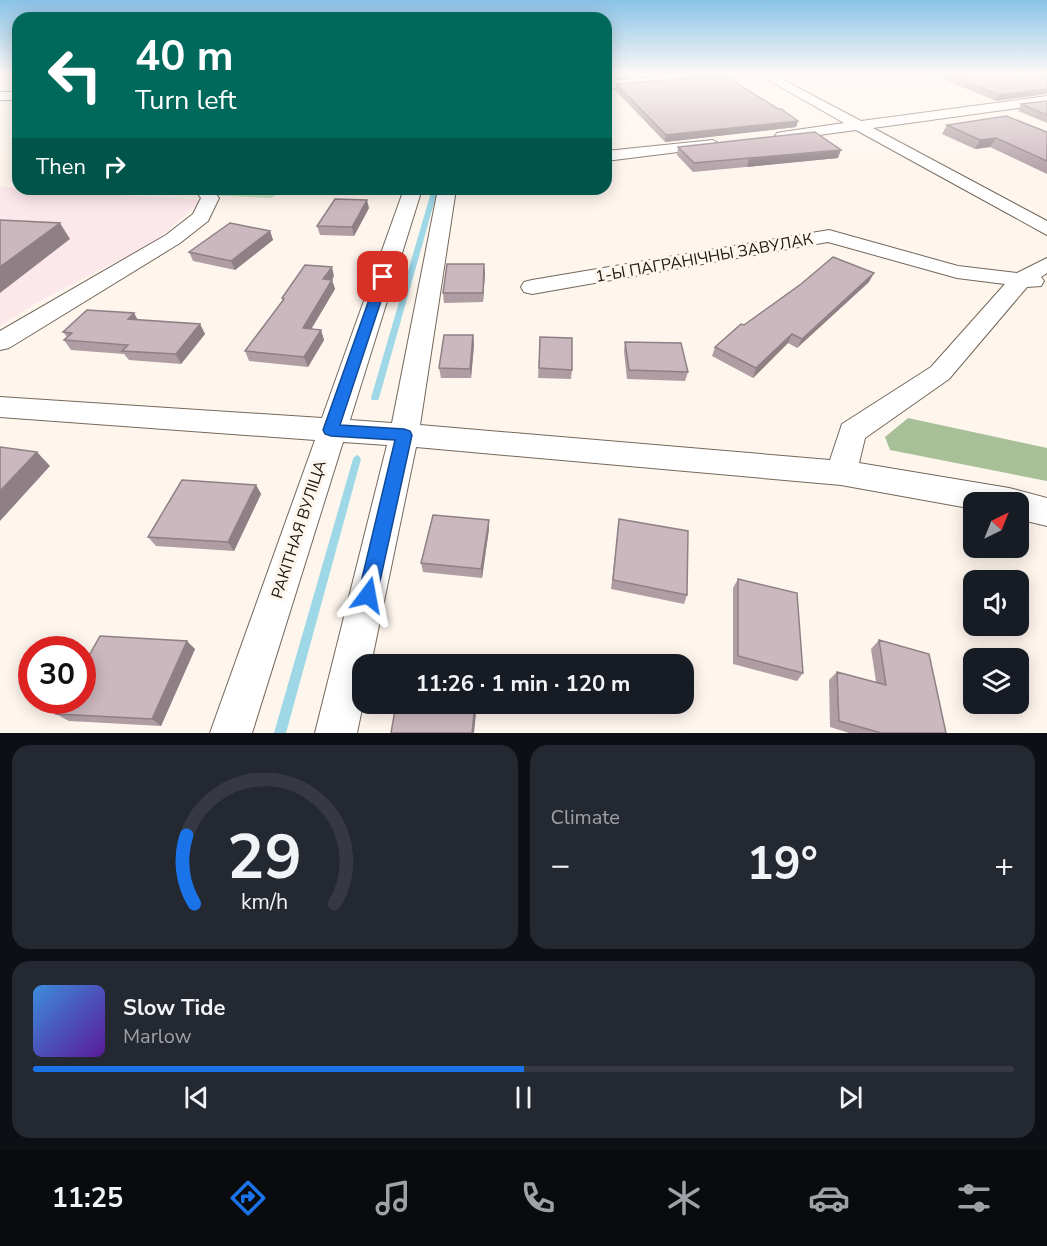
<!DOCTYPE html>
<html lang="en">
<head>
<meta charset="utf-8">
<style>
  :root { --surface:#171b24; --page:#242831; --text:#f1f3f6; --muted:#9ea1a6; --line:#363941; --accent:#1a73e8 }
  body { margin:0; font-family:"Nunito Sans",sans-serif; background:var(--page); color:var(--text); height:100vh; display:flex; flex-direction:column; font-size:22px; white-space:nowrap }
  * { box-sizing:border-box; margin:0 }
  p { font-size:20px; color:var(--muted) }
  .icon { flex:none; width:33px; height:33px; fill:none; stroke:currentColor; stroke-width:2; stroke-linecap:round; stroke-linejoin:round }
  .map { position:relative; height:733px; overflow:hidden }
  .drawer { display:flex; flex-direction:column; gap:12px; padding:12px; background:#0d0f14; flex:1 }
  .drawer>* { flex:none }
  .hud { position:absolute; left:12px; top:12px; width:600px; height:183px; border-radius:18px; box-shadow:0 3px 15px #0003; background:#00695c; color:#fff; overflow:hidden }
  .needle { width:39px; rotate:43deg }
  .controls { position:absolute; left:963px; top:492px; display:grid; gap:12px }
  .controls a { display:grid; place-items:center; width:66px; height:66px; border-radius:12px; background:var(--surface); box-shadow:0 3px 15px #0003; font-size:30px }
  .speed { position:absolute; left:18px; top:636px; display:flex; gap:12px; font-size:30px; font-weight:700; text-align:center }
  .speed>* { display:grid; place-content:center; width:78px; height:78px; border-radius:50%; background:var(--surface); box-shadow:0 3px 15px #0003; line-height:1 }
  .speed .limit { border:9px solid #d22; background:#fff; color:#111 }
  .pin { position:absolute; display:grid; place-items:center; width:51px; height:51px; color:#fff; margin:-26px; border-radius:12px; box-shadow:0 3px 9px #0006 }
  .me { position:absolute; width:66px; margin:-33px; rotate:13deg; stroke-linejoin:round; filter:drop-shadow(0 0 4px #0008) }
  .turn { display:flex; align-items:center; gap:21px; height:126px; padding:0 24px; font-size:27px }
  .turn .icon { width:78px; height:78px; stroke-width:2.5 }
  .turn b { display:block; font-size:42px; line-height:51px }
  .then { display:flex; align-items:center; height:57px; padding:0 24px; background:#0003; gap:12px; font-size:22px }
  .big { font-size:45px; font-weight:700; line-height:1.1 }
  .drawer .tile { flex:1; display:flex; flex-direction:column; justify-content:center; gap:9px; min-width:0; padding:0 21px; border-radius:18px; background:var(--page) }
  .drawer .dial { align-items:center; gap:0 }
  .dial svg { height:156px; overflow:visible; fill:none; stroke:var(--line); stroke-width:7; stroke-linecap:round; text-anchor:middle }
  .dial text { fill:var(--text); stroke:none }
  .song { display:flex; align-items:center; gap:18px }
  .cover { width:72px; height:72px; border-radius:9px; background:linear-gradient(135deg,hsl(210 70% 55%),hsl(270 70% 35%)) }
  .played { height:6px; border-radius:3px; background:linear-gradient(90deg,var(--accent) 50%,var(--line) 50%) }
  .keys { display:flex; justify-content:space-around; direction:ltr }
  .heat { display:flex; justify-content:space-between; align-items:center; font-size:33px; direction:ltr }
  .drawer .tiles { flex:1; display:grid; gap:12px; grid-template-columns:1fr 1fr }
  .tile:last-child { grid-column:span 2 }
  .trip { position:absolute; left:352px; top:654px; width:342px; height:60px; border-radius:18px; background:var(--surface); box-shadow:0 3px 15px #0003; font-weight:700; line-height:60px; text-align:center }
  .dock { display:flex; height:96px; justify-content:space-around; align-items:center; background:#090b0e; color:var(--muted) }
  .dock .icon { width:42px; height:42px }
  .dock .selected { color:var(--accent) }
  .dock b { font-size:27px; color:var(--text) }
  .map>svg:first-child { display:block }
</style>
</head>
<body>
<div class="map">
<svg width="1047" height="733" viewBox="0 0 1047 733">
  <rect width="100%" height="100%" fill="#fef5ed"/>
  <!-- commercial -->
  <path fill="#fce7eb" d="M0 186 18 189 203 200 154 242 34 304 0 326Z"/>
  <!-- green -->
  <path fill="#cde6bf" d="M81 189H285L271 198Z"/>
  <!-- forest -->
  <path fill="#a7c098" d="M908 418 1047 448V481L890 450 885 437Z"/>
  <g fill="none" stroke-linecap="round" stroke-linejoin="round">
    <!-- stream -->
    <path fill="#9ed7e6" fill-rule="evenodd" d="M432 189H438L379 398 378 400H372L371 398Z
      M357 455 360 457 361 459 286 733H274L353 459 354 457Z"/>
    <defs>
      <path id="minor" d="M686 75H735C726 82 693 85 684 78Z
        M760 75H774L861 121 1047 96V104L873 128 1047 221V235L856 130 782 140 777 139 775 136 777 133 782 132 844 123Z
        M651 78 655 79V85L606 89V81Z
        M0 92H18V100H0Z
        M713 140 720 144 718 147 606 161V151Z
        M194 189H212L219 198 208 221 180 243 9 348 0 350V331L166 235 193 214 201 198Z
        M404 189H422L350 420 392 423 438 189H456L420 425 830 460 842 424 931 367 1005 284 957 278 828 242 532 294 524 292 521 287 524 282 532 280 829 230 958 266 1017 273 1047 258V273L1041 277 1044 281 1041 286 1027 287 949 379 865 438 859 463 1009 488 1047 498V526L1018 519V502H974V509L841 485 416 447 371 664H363V704L357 733H315L387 445 343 442 252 733H210L315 440 0 417V397L322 418Z"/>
    </defs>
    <!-- minor casing -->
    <use href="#minor" stroke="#75685c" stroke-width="2"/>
    <!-- minor -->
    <use href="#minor" fill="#fff" fill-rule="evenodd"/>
  </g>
  <!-- wall -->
  <path fill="#af9da3" d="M606 75H680L606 79Z
    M933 75H1047L996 101Z
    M616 84 778 109 798 121 796 127 665 142 615 90Z
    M1047 101V123L1018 111 1021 104Z
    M947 125 1047 132V174L990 147 975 149 942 134Z
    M678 147 838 158 693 172 677 155Z
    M369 208 354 236 320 235 317 226Z
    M270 231 273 240 235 270 193 261 189 252Z
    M485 273 483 302 444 303 443 293Z
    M334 276 332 280 335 289 311 329 321 330 324 340 308 367 249 361 245 351 283 301 282 298Z
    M869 282 797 348 788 343 753 378 712 356 715 347 744 325Z
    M134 313 138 320 200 324 205 334 181 364 129 360 124 354 71 350 64 340 67 337 63 332Z
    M473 335 474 345 471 378H441L439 368Z
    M540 337 572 370 571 379 538 378Z
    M625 342 688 372 685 381 627 379 624 351Z
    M256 485 261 494 234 551 156 546 148 537Z
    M619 519 687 595 684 604 611 589 618 528Z
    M489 529 482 578 423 572 421 563Z
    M738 579 803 673 797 681 733 664V588Z
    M879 640 946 733H849L830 727 829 680 837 672 876 682 871 649Z
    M195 649 161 726 69 721 56 714Z"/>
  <!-- shaded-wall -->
  <path fill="#8e8085" d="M1047 89V94L996 101 999 95Z
    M798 121 796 127 665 142 666 135Z
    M996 138 990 147 975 149 980 140Z
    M841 150 838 158 747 167 749 159Z
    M511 189H534V191L511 194Z
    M367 200 369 208 354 236 352 227Z
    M60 223 70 239 0 293V267Z
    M270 231 273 240 235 270 231 261Z
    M484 264 485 273 483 302V293Z
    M332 267 334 276 326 289 323 279Z
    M874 273 869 282 797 348 802 339Z
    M332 280 335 289 306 338 303 328Z
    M134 313 139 323 128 319Z
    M200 324 205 334 181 364 176 354Z
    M321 330 324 340 308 367 304 357Z
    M792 334 788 343 753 378 756 368Z
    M473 335 474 345 471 378 470 369Z
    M37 452 50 466 0 521V491Z
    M256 485 261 494 234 551 228 542Z
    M489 520V529L482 578 481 569Z
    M187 641 195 649 161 726 152 719Z
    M475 704H477L474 733H472Z"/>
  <!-- building -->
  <path fill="#cbb7be" stroke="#8e8085" stroke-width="1.5" d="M724 75 778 109H781L798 121 666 135 616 84Z
    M950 75H1047V89L999 95Z
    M1047 101V115L1021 104Z
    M1006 116 1047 132V161L996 138 980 140 947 125Z
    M815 132 841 150 694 163 678 147Z
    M335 199 367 200 352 227 317 226Z
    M0 220 60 223 0 267Z
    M230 223 270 231 231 261 189 252Z
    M833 257 874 273 802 339 792 334 756 368 715 347 741 324 744 325 801 284Z
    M447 264H484L483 293H443Z
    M305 265 332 267 323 279 332 280 303 328 321 330 304 357 245 351 284 299 282 298Z
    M87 310 134 313 128 319 200 324 176 354 122 351 128 345 64 340 72 333 63 332Z
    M444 335H473L470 369 439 368Z
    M540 337 572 338V370L539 368Z
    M625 342 681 343 688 372 629 370Z
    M0 447 37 452 0 491Z
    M182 480 256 485 228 542 148 537Z
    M433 515 489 520 481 569 421 563Z
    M619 519 688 531 687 595 613 580Z
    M738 579 797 593 803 673 738 656Z
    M100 636 187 641 152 719 56 714 64 700H82V668Z
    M879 640 929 654 946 733H881L839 721 837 672 886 685Z
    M396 704H475L472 733H391Z"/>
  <!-- sky -->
  <linearGradient id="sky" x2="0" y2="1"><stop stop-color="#8ac2e7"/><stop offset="0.42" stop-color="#fffaf7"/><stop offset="1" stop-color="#fffaf7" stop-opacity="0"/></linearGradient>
  <rect width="1047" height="177" fill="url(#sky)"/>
  <!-- route -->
  <path fill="#1a73e8" stroke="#114b97" stroke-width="1.5" d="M383 273 389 277 340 425 404 429 410 431 412 435 377 595 374 602 368 605 361 602 358 595 395 440 331 436 325 434 323 430 377 277Z"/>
  <g text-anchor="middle" stroke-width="6" stroke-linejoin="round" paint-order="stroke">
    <!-- street labels -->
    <g font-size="16" fill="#1d1813" stroke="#fef5ed">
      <text transform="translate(704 257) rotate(-10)" y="6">1-Ы ПАГРАНІЧНЫ ЗАВУЛАК</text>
      <text transform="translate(298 529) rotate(-72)" y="6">РАКІТНАЯ ВУЛІЦА</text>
    </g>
  </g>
</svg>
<div class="controls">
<a><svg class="needle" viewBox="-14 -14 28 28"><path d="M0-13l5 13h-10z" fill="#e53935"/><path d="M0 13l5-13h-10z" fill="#9ea1a6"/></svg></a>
<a><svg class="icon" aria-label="sound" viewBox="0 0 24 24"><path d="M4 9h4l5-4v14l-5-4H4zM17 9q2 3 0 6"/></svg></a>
<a><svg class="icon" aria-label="layers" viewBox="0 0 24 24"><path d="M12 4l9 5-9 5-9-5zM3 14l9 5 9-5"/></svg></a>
</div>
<div class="speed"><div class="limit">30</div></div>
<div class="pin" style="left:383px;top:277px;background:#d93025"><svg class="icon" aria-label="arrive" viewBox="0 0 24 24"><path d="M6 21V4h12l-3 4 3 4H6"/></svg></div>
<svg class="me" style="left:368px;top:595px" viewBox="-20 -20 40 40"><path d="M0-17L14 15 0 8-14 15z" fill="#1a73e8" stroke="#fff" stroke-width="4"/></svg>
<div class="trip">11:26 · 1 min · 120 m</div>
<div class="hud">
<div class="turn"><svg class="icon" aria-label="left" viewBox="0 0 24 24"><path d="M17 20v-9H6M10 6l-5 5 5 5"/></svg><div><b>40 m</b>Turn left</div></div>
<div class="then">Then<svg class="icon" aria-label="right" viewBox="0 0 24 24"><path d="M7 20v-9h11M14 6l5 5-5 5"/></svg></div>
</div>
</div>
<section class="drawer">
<div class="tiles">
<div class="tile dial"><svg viewBox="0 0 100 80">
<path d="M14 69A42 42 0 1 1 86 69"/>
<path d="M14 69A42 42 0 0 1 10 34" stroke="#1a73e8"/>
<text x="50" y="56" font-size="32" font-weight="700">29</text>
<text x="50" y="72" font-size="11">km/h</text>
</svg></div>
<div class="tile"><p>Climate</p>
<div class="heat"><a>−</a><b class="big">19°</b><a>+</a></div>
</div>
<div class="tile">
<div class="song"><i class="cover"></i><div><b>Slow Tide</b><p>Marlow</p></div></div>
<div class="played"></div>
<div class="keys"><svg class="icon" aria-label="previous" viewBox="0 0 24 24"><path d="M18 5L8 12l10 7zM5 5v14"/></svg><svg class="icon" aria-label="pause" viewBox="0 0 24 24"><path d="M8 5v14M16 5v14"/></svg><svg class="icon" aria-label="next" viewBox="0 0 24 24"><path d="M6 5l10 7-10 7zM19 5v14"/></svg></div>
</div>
</div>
</section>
<nav class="dock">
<b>11:25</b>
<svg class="icon selected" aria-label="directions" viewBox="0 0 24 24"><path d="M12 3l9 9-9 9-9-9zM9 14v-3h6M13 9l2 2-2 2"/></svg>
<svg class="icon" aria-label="music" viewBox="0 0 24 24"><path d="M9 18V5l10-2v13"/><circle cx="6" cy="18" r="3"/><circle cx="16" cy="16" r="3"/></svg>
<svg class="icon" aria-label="phone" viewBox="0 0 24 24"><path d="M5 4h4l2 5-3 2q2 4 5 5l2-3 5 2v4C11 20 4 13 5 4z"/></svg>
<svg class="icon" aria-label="climate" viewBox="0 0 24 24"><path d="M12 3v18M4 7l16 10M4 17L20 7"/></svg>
<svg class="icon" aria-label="car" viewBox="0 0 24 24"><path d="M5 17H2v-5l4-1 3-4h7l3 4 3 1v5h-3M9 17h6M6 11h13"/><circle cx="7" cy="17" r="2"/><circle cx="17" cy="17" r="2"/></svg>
<svg class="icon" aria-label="filters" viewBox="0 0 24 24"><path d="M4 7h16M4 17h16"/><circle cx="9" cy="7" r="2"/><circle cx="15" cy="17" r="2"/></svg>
</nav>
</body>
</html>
